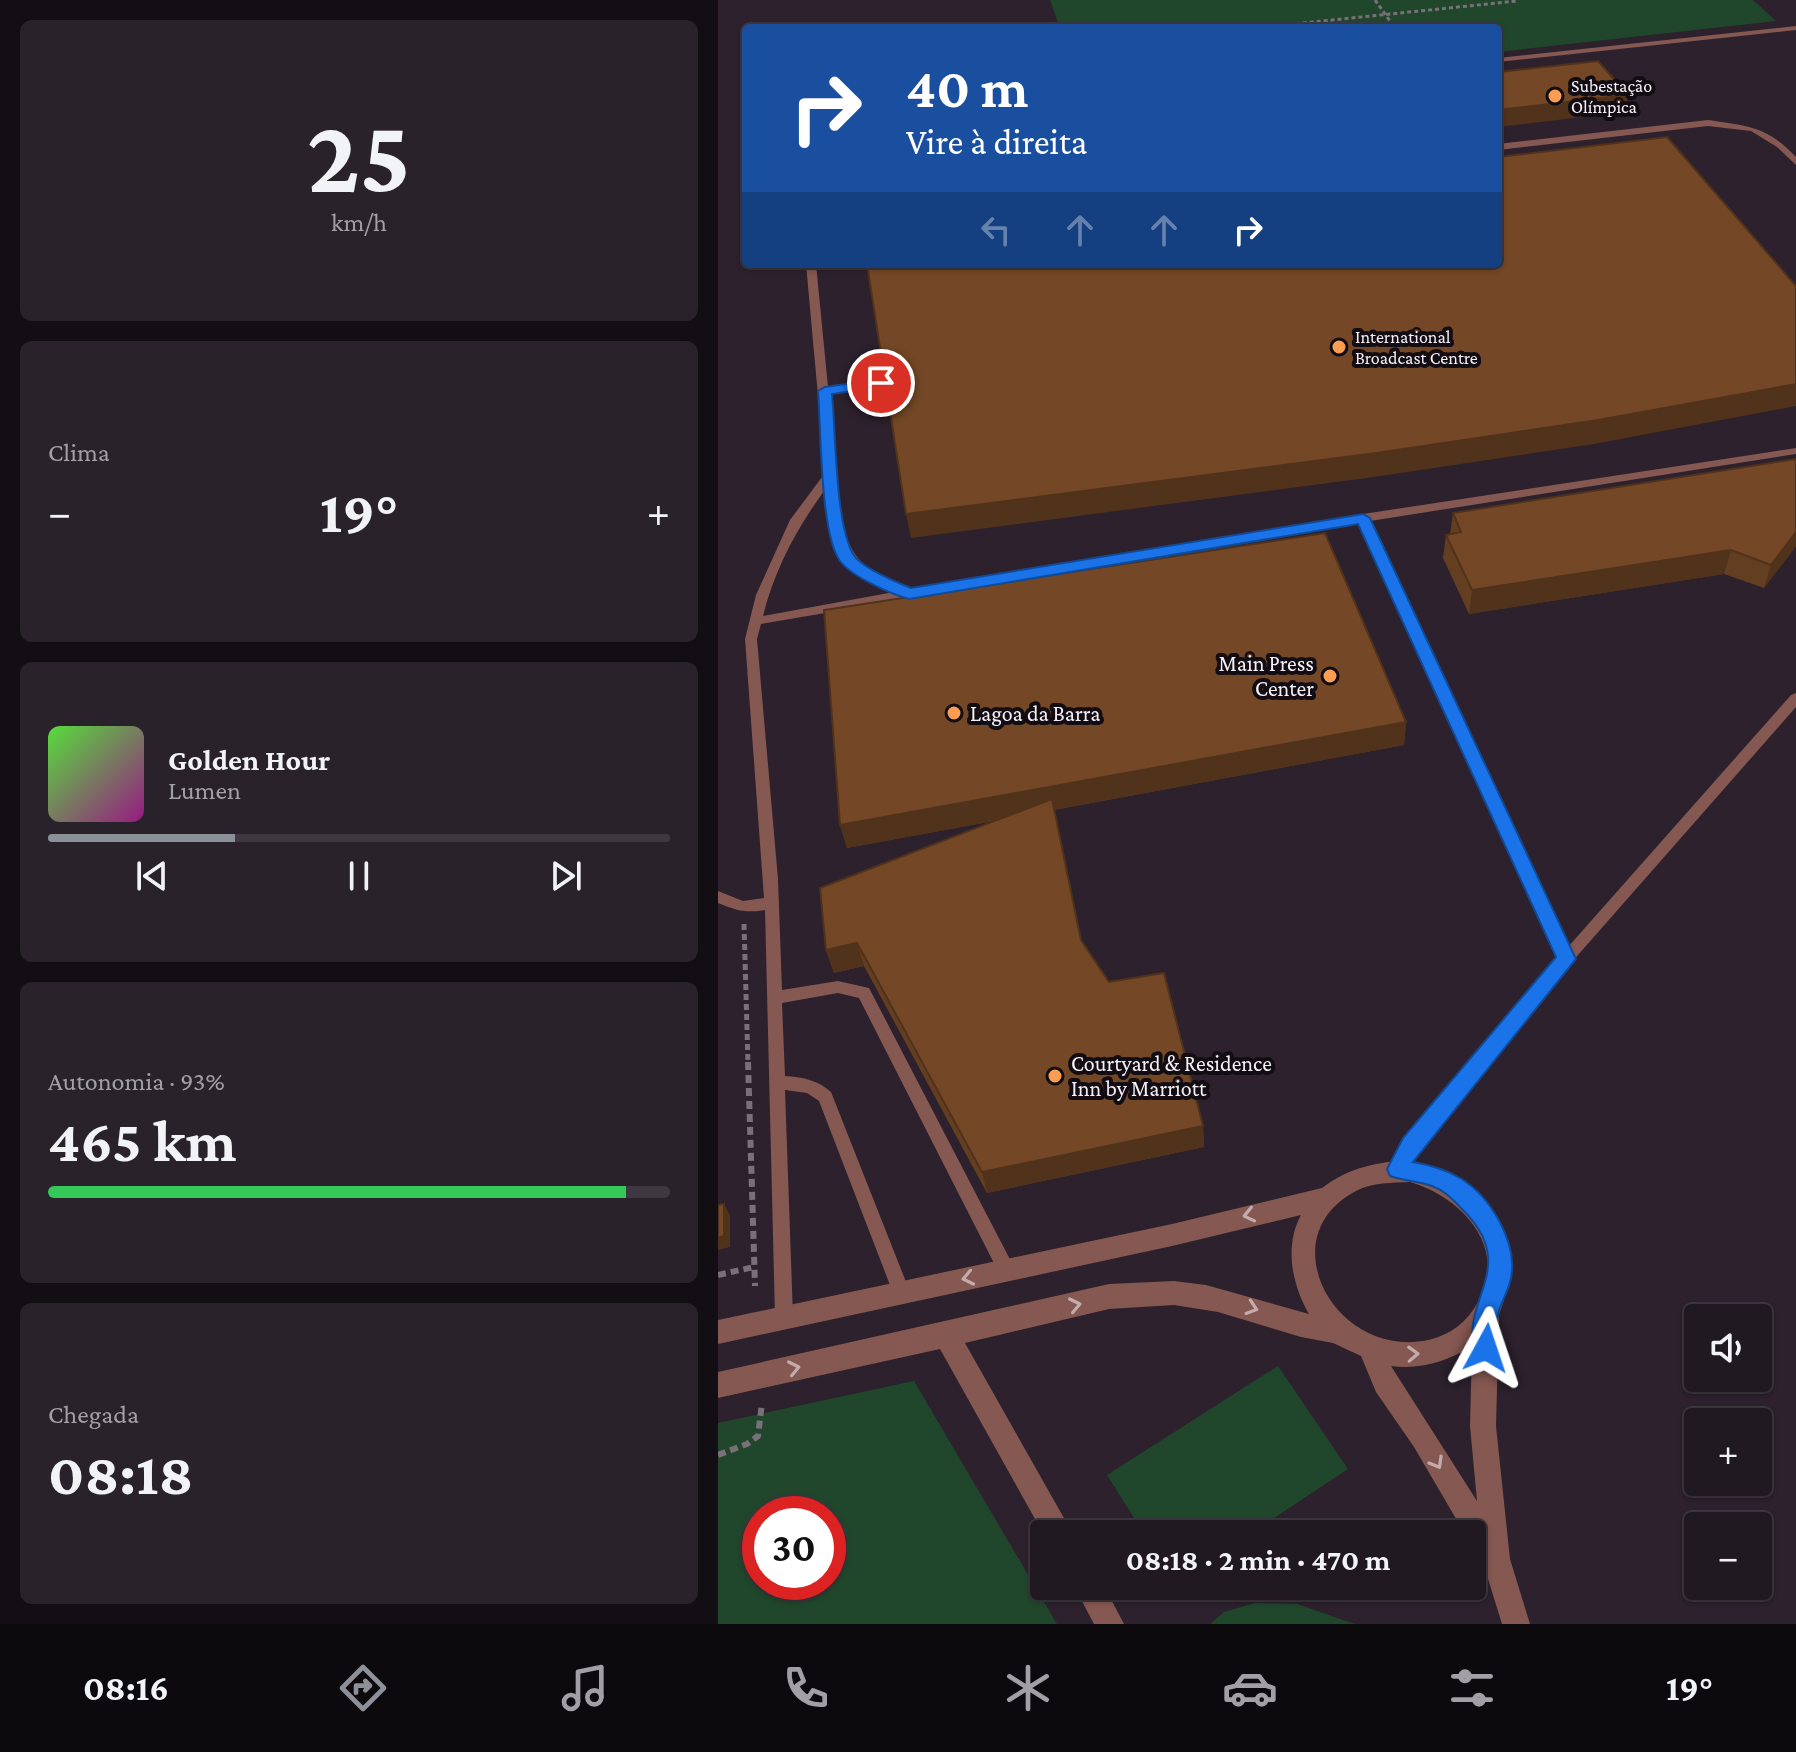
<!DOCTYPE html>
<html lang="pt">
<head>
<meta charset="utf-8">
<style>
  :root { --surface:#211922; --page:#29222a; --text:#f1f3f6; --muted:#a2a0a5; --line:#3e3840; --accent:#8c9099 }
  body { margin:0; font-family:"Crimson Pro",serif; background:var(--page); color:var(--text); height:100vh; display:flex; flex-direction:column; font-size:30px; white-space:nowrap }
  * { box-sizing:border-box; margin:0 }
  p { font-size:26px; color:var(--muted) }
  .icon { flex:none; width:44px; height:44px; fill:none; stroke:currentColor; stroke-width:2; stroke-linecap:round; stroke-linejoin:round }
  .map { position:relative; flex:1; overflow:hidden }
  .drawer { display:flex; flex-direction:column; gap:20px; padding:20px; background:#120e13; width:718px }
  .drawer>* { flex:none }
  .top-card { position:absolute; left:24px; top:24px; width:760px; height:244px; border-radius:8px; box-shadow:0 2px 6px #0004,0 0 0 2px var(--line); background:#1a4fa0; color:#fff; overflow:hidden }
  .controls { position:absolute; left:966px; top:1304px; display:grid; gap:16px }
  .controls a { display:grid; place-items:center; width:88px; height:88px; border-radius:8px; background:var(--surface); box-shadow:0 2px 6px #0004,0 0 0 2px var(--line); font-size:40px }
  .speed { position:absolute; left:24px; top:1496px; display:flex; gap:16px; font-size:40px; font-weight:700; text-align:center }
  .speed>* { display:grid; place-content:center; width:104px; height:104px; border-radius:50%; background:var(--surface); box-shadow:0 2px 6px #0004,0 0 0 2px var(--line); line-height:1 }
  .speed .limit { border:12px solid #d22; background:#fff; color:#111 }
  .pin { position:absolute; display:grid; place-items:center; width:68px; height:68px; color:#fff; margin:-34px; border:4px solid #fff; border-radius:50%; box-shadow:0 2px 8px #0007 }
  .me { position:absolute; width:88px; margin:-44px; rotate:5deg; stroke-linejoin:round; filter:drop-shadow(0 0 6px #0008) }
  .turn { display:flex; align-items:center; gap:28px; height:168px; padding:0 32px; font-size:36px }
  .turn .icon { width:104px; height:104px; stroke-width:2.5 }
  .turn b { display:block; font-size:56px; line-height:68px }
  .lanes { display:flex; align-items:center; height:76px; padding:0 32px; background:#0003; justify-content:center; gap:40px; direction:ltr }
  .lanes .off { opacity:.35 }
  .big { font-size:60px; font-weight:700; line-height:1.1 }
  .drawer .widget { flex:1; display:flex; flex-direction:column; justify-content:center; gap:12px; min-width:0; padding:0 28px; border-radius:12px; background:var(--page) }
  .drawer .dial { align-items:center; gap:0 }
  .dial b { font-size:104px; line-height:1 }
  .song { display:flex; align-items:center; gap:24px }
  .cover { width:96px; height:96px; border-radius:12px; background:linear-gradient(135deg,hsl(110 70% 55%),hsl(310 70% 35%)) }
  .played { height:8px; border-radius:4px; background:linear-gradient(90deg,var(--accent) 30%,var(--line) 30%) }
  .keys { display:flex; justify-content:space-around; direction:ltr }
  .heat { display:flex; justify-content:space-between; align-items:center; font-size:44px; direction:ltr }
  .charge { height:12px; border-radius:6px; background:linear-gradient(90deg,#34c759 93%,var(--line) 0) }
  .trip { position:absolute; left:312px; top:1520px; width:456px; height:80px; border-radius:8px; background:var(--surface); box-shadow:0 2px 6px #0004,0 0 0 2px var(--line); font-weight:700; line-height:80px; text-align:center }
  .tabs { display:flex; height:128px; justify-content:space-around; align-items:center; background:#0d0a0e; color:var(--muted) }
  .tabs .icon { width:56px; height:56px }
  .tabs .on { color:var(--accent) }
  .tabs b { font-size:36px; color:var(--text) }
  main { display:flex; flex:1; min-height:0 }
  .map>svg:first-child { display:block }
</style>
</head>
<body>
<main>
<section class="drawer">
<div class="widget dial"><b>25</b><p>km/h</p></div>
<div class="widget"><p>Clima</p>
<div class="heat"><a>−</a><b class="big">19°</b><a>+</a></div>
</div>
<div class="widget">
<div class="song"><i class="cover"></i><div><b>Golden Hour</b><p>Lumen</p></div></div>
<div class="played"></div>
<div class="keys"><svg class="icon" aria-label="previous" viewBox="0 0 24 24"><path d="M18 5L8 12l10 7zM5 5v14"/></svg><svg class="icon" aria-label="pause" viewBox="0 0 24 24"><path d="M8 5v14M16 5v14"/></svg><svg class="icon" aria-label="next" viewBox="0 0 24 24"><path d="M6 5l10 7-10 7zM19 5v14"/></svg></div>
</div>
<div class="widget"><p>Autonomia · 93%</p><b class="big">465 km</b><div class="charge"></div></div>
<div class="widget"><p>Chegada</p><b class="big">08:18</b></div>
</section>
<div class="map">
<svg width="1078" height="1624" viewBox="0 0 1078 1624">
  <rect width="100%" height="100%" fill="#2c212d"/>
  <!-- green -->
  <path fill="#20472c" fill-rule="evenodd" d="M332 0H1035L1058 21 780 52V28H342Z
    M560 1366 630 1469 532 1534H426L389 1475Z
    M196 1381 339 1624H0V1423ZM42 1514H110V1582H42Z
    M537 1603 579 1604 637 1624H492L506 1612Z"/>
  <g fill="none" stroke-linecap="round" stroke-linejoin="round">
    <!-- path-far2 -->
    <path stroke="#79707a" stroke-width="3" stroke-dasharray="4 3" stroke-linecap="butt" d="M657 0 677 28
      M536 28 799 1"/>
    <!-- path-far1 -->
    <path stroke="#79707a" stroke-width="5" stroke-dasharray="6 4" stroke-linecap="butt" d="M26 924 30 1064"/>
    <!-- path -->
    <path stroke="#79707a" stroke-width="6" stroke-dasharray="8 5" stroke-linecap="butt" d="M30 1062 37 1286
      M0 1275 36 1267
      M0 1455 29 1444 40 1436 44 1403"/>
    <!-- lane -->
    <path fill="#855851" fill-rule="evenodd" d="M1078 26V30L780 62V58Z
      M990 120C1030 126 1049 126 1078 157V165L1059 147 1033 131 990 126 780 150V144Z
      M88 264H98L110 387 163 380 168 383 163 386 111 394 124 523C135 565 154 574 192 590L645 514 1078 448V454L652 521 850 947 1073 695 1078 693V707L853 963 699 1150 686 1174 680 1177 674 1174 672 1169 687 1140 840 958 641 522 43 624 39 639 60 879 64 990 120 981 151 988 297 1269 294 1275 288 1277 282 1275 141 998 120 993 64 1003 67 1076C84 1077 100 1080 113 1092L192 1292 189 1298 183 1300 177 1298 101 1101 89 1093 67 1090 75 1317 72 1323 66 1326 60 1323 57 1317 47 910C26 913 20 911 0 903V891L25 901 46 898 27 639 38 595 72 520 107 473ZM109 487C114 546 118 568 176 592L45 616C57 568 80 526 109 487Z"/>
    <!-- street -->
    <path fill="#855851" fill-rule="evenodd" d="M692 1160 732 1172 761 1192 775 1210 788 1238 793 1260 792 1282 781 1315 778 1426 792 1559 812 1624H784L766 1566 754 1546V1534H747L696 1447 658 1392 643 1356 615 1343 583 1337 500 1312 456 1305 391 1309 247 1343 355 1534 326 1535 222 1349 0 1398V1372L391 1284 456 1281 488 1285 591 1314C574 1285 566 1246 583 1215L454 1246 0 1344V1320L454 1224 604 1188C632 1167 659 1162 692 1160ZM692 1182C747 1198 795 1253 755 1310 744 1327 725 1338 705 1341 615 1355 552 1236 638 1191 655 1182 674 1183 692 1182ZM754 1347 752 1426 759 1501 673 1366C703 1370 728 1361 754 1347Z
      M356 1586H386L406 1624H376Z"/>
  </g>
  <!-- wall -->
  <path fill="#643e21" d="M735 513 1078 546 1046 588 1006 574 751 614 725 558 728 535 732 534Z
    M688 722 686 745 336 810 363 940 485 1126 486 1147 269 1193 146 966 116 973 108 950 276 821 129 848 122 825Z"/>
  <!-- shaded-wall -->
  <path fill="#51321b" d="M910 95 907 112 780 127V110Z
    M1078 384V406L876 444 656 477 193 538 188 514Z
    M1078 532V546L1046 588 1053 565Z
    M1013 550 1006 574 751 614 754 590Z
    M688 722 686 745 129 848 122 825Z
    M139 943 146 966 116 973 108 950Z
    M485 1126 486 1147 269 1193 264 1172Z
    M6 1204 12 1215V1247L0 1250V1238Z"/>
  <!-- building -->
  <path fill="#744826" stroke="#51321b" stroke-width="2" d="M880 61 910 95 780 110V72Z
    M949 137 1078 286V384L880 420 658 453 188 514 149 264H780V157Z
    M1078 459V532L1053 565 1013 550 754 590 728 535 743 532 735 513Z
    M607 533 688 722 122 825 106 610Z
    M334 799 363 940 391 982 446 973 485 1126 264 1172 139 943 108 950 102 888Z
    M6 1204V1236L0 1238V1205Z"/>
  <!-- one-way arrows -->
  <defs><path id="oneway-chevron" d="M-2-3.5L2.5 0L-2 3.5" fill="none" stroke-width="1.6" stroke-linecap="round" stroke-linejoin="round" transform="scale(2)"/></defs>
  <g stroke="#c4acad">
    <use href="#oneway-chevron" transform="translate(531 1215) rotate(167)"/>
    <use href="#oneway-chevron" transform="translate(250 1278) rotate(168)"/>
    <use href="#oneway-chevron" transform="translate(357 1305) rotate(-12)"/>
    <use href="#oneway-chevron" transform="translate(534 1308) rotate(18)"/>
    <use href="#oneway-chevron" transform="translate(695 1354) rotate(-2)"/>
    <use href="#oneway-chevron" transform="translate(76 1368) rotate(-12)"/>
    <use href="#oneway-chevron" transform="translate(719 1463) rotate(60)"/>
  </g>
  <!-- route -->
  <path fill="#1a73e8" stroke="#114b97" stroke-width="2" d="M163 379 170 383 168 386 114 394C118 434 117 521 135 554 143 568 178 582 193 588L645 514 652 518 858 959 695 1162C712 1165 727 1169 742 1178 772 1196 800 1242 793 1278 791 1290 783 1302 780 1314 777 1328 782 1342 776 1356L768 1360 759 1356C737 1304 803 1270 747 1212 737 1202 728 1191 714 1186 701 1181 686 1181 672 1176L669 1169 685 1138 838 957 640 524 191 599C173 594 134 577 122 561 102 534 103 428 100 391L107 387Z"/>
  <!-- markers -->
  <g fill="#fc9d54" stroke="#120d12" stroke-width="3">
    <circle cx="837" cy="96" r="8"/>
    <circle cx="621" cy="347" r="8"/>
    <circle cx="612" cy="676" r="8"/>
    <circle cx="236" cy="713" r="8"/>
    <circle cx="337" cy="1076" r="8"/>
  </g>
  <g text-anchor="middle" stroke-width="8" stroke-linejoin="round" paint-order="stroke">
    <!-- far-poi labels -->
    <g font-size="18" fill="#f7f0f8" stroke="#120d12" text-anchor="start">
      <text x="853" y="92">Subestação<tspan x="853" dy="21">Olímpica</tspan></text>
      <text x="637" y="343">International<tspan x="637" dy="21">Broadcast Centre</tspan></text>
    </g>
    <!-- poi labels -->
    <g font-size="22" fill="#f7f0f8" stroke="#120d12" text-anchor="start">
      <text x="596" y="671" text-anchor="end">Main Press<tspan x="596" dy="25">Center</tspan></text>
      <text x="252" y="721">Lagoa da Barra</text>
      <text x="353" y="1071">Courtyard &amp; Residence<tspan x="353" dy="25">Inn by Marriott</tspan></text>
    </g>
  </g>
</svg>
<div class="controls">
<a><svg class="icon" aria-label="sound" viewBox="0 0 24 24"><path d="M4 9h4l5-4v14l-5-4H4zM17 9q2 3 0 6"/></svg></a>
<a>+</a>
<a>−</a>
</div>
<div class="speed"><div class="limit">30</div></div>
<div class="pin" style="left:163px;top:383px;background:#d93025"><svg class="icon" aria-label="arrive" viewBox="0 0 24 24"><path d="M6 21V4h12l-3 4 3 4H6"/></svg></div>
<svg class="me" style="left:768px;top:1348px" viewBox="-20 -20 40 40"><path d="M0-17L14 15 0 8-14 15z" fill="#1a73e8" stroke="#fff" stroke-width="4"/></svg>
<div class="trip">08:18 · 2 min · 470 m</div>
<div class="top-card">
<div class="turn"><svg class="icon" aria-label="right" viewBox="0 0 24 24"><path d="M7 20v-9h11M14 6l5 5-5 5"/></svg><div><b>40 m</b>Vire à direita</div></div>
<div class="lanes"><svg class="icon off" aria-label="left" viewBox="0 0 24 24"><path d="M17 20v-9H6M10 6l-5 5 5 5"/></svg><svg class="icon off" aria-label="ahead" viewBox="0 0 24 24"><path d="M12 20V5M6 11l6-6 6 6"/></svg><svg class="icon off" aria-label="ahead" viewBox="0 0 24 24"><path d="M12 20V5M6 11l6-6 6 6"/></svg><svg class="icon" aria-label="right" viewBox="0 0 24 24"><path d="M7 20v-9h11M14 6l5 5-5 5"/></svg></div>
</div>
</div>
</main>
<nav class="tabs">
<b>08:16</b>
<svg class="icon on" aria-label="directions" viewBox="0 0 24 24"><path d="M12 3l9 9-9 9-9-9zM9 14v-3h6M13 9l2 2-2 2"/></svg>
<svg class="icon" aria-label="music" viewBox="0 0 24 24"><path d="M9 18V5l10-2v13"/><circle cx="6" cy="18" r="3"/><circle cx="16" cy="16" r="3"/></svg>
<svg class="icon" aria-label="phone" viewBox="0 0 24 24"><path d="M5 4h4l2 5-3 2q2 4 5 5l2-3 5 2v4C11 20 4 13 5 4z"/></svg>
<svg class="icon" aria-label="climate" viewBox="0 0 24 24"><path d="M12 3v18M4 7l16 10M4 17L20 7"/></svg>
<svg class="icon" aria-label="car" viewBox="0 0 24 24"><path d="M5 17H2v-5l4-1 3-4h7l3 4 3 1v5h-3M9 17h6M6 11h13"/><circle cx="7" cy="17" r="2"/><circle cx="17" cy="17" r="2"/></svg>
<svg class="icon" aria-label="filters" viewBox="0 0 24 24"><path d="M4 7h16M4 17h16"/><circle cx="9" cy="7" r="2"/><circle cx="15" cy="17" r="2"/></svg>
<b>19°</b>
</nav>
</body>
</html>
